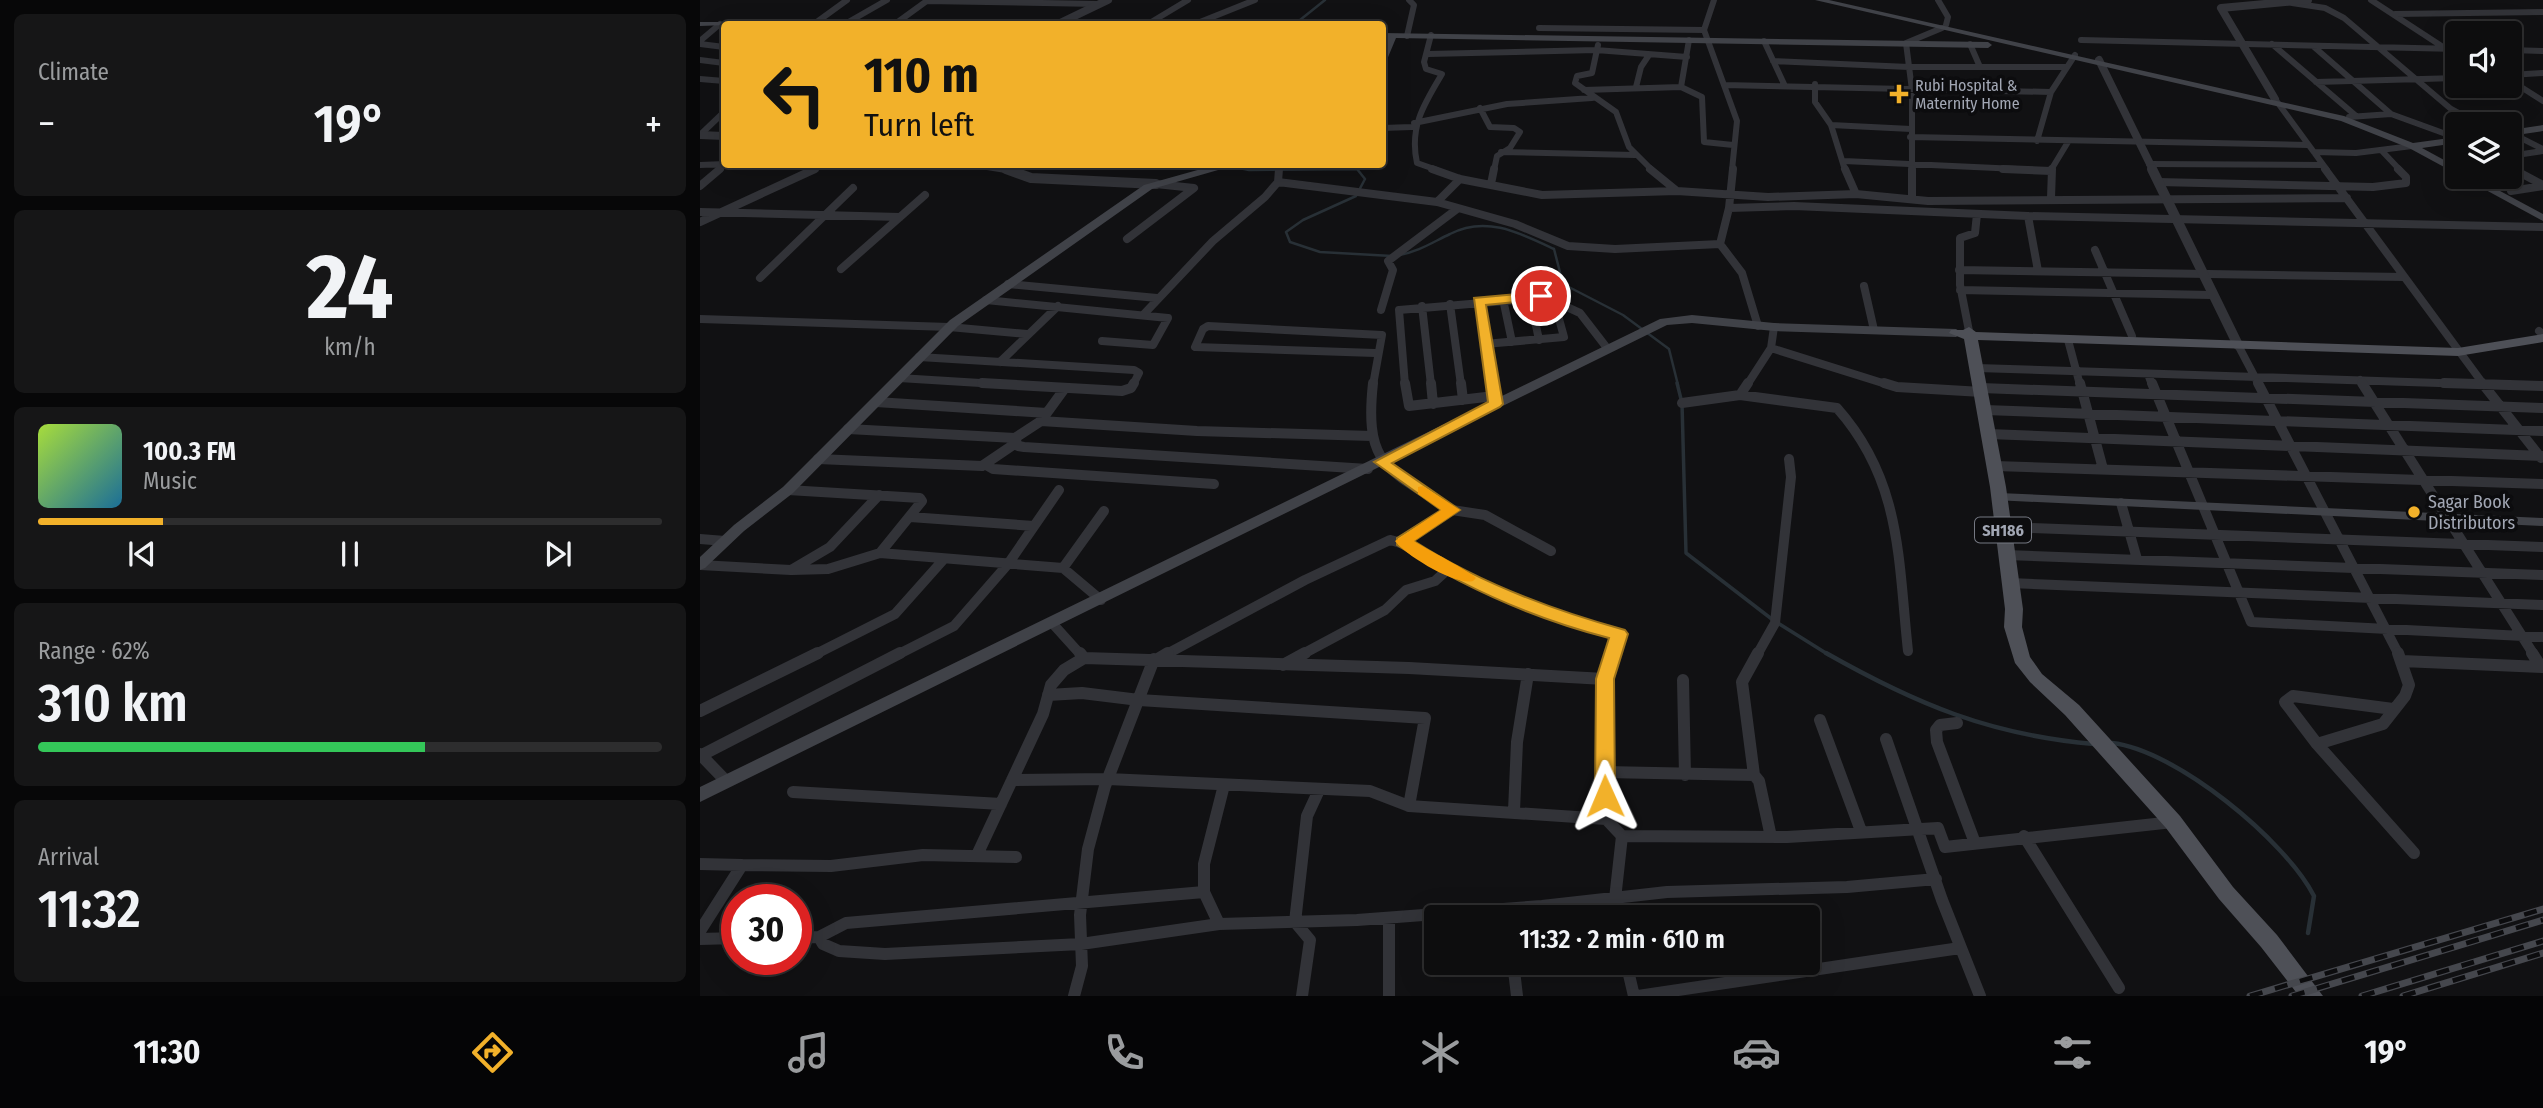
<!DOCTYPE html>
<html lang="en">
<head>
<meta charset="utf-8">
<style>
  :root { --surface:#0d0d0e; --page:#161617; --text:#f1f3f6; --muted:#9a9c9e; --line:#2d2d2e; --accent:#f2b12a }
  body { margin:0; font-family:"Fira Sans Condensed",sans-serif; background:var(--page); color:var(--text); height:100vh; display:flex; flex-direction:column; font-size:26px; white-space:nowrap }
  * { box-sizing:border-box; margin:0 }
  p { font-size:23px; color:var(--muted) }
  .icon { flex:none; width:38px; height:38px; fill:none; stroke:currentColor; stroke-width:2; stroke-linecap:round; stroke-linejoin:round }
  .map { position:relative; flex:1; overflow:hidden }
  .side { display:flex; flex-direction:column; gap:14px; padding:14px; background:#070708; width:700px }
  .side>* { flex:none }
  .guide { position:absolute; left:21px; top:21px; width:665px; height:147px; border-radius:7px; box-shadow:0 7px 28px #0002,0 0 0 2px var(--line); background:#f2b12a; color:#111; overflow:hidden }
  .controls { position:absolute; left:1745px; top:21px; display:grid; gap:14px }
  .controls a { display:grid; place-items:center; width:77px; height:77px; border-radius:7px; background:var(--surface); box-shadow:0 7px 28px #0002,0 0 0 2px var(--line); font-size:35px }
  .speed { position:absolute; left:21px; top:884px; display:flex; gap:14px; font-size:35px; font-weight:700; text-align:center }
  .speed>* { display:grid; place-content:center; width:91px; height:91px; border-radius:50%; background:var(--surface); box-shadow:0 7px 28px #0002,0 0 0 2px var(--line); line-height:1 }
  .speed .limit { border:10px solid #d22; background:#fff; color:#111 }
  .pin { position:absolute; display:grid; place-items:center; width:60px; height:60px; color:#fff; margin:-30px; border:4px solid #fff; border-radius:50%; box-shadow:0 2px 7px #0007 }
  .me { position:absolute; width:77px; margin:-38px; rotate:359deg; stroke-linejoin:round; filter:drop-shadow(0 0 5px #0008) }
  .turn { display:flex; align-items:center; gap:24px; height:147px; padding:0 28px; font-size:32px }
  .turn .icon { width:91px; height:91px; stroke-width:2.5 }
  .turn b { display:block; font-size:49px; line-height:60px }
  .big { font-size:52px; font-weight:600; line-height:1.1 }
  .side .tile { flex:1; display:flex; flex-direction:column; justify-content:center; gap:10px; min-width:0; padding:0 24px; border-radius:10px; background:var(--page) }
  .side .dial { align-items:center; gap:0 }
  .dial b { font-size:91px; line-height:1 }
  .song { display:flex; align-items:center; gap:21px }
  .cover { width:84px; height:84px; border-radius:10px; background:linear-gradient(135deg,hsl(80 70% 55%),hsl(200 70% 35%)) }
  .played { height:7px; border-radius:4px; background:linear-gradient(90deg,var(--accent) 20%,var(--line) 20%) }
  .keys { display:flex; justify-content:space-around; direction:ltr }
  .heat { display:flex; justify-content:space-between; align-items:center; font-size:38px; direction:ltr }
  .charge { height:10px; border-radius:5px; background:linear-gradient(90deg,#34c759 62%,var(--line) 0) }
  .trip { position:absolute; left:724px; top:905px; width:396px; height:70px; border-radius:7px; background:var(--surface); box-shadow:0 7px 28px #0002,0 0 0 2px var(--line); font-weight:600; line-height:70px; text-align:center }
  .menu { display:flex; height:112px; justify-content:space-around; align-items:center; background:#050506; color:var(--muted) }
  .menu .icon { width:49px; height:49px }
  .menu .current { color:var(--accent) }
  .menu b { font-size:32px; color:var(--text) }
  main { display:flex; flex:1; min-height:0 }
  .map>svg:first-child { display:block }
</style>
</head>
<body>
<main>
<section class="side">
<div class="tile"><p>Climate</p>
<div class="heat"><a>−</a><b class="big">19°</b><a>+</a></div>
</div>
<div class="tile dial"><b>24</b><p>km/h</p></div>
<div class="tile">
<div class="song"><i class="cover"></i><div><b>100.3 FM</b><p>Music</p></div></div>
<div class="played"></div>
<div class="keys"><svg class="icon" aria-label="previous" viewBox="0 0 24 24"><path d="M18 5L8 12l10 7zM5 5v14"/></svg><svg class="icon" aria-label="pause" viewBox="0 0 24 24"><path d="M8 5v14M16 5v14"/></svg><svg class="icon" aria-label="next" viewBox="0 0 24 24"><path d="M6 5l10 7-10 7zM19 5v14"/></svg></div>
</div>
<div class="tile"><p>Range · 62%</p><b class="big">310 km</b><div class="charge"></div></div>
<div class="tile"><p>Arrival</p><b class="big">11:32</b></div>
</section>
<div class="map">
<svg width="1843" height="996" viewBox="0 0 1843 996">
  <rect width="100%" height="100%" fill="#111113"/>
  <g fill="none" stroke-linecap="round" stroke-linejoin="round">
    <!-- stream-far2 -->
    <path stroke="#283036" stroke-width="2.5" d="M595 24 625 0
      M530 166 549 170 657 169 665 179 656 196 603 220 586 232 590 242 620 252 692 256
      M699 255C718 252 733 242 750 234 786 215 820 233 854 249L863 284 923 315 969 349 978 385"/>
    <!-- stream-far1 -->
    <path stroke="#283036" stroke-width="3.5" d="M977 383 982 403 986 553 1073 620 1129 655"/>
    <!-- stream -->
    <path stroke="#283036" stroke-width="4.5" d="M1126 653C1216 704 1290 735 1394 744
      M1412 743C1476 750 1585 840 1614 896L1608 933"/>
    <!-- minor-far3 -->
    <path stroke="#323338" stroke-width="6" d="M1014 0 1004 30 1037 121 1032 170
      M1238 0 1248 17 1246 25
      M1671 0 1743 47
      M226 1 399 4
      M1592 3 1625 8 1644 18 1751 109 1779 124
      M1695 14 1843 12
      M114 24 147 0
      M145 24 187 0
      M195 24 228 0
      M448 24 488 0
      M495 24 555 0
      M839 28 1004 30
      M731 35 724 62 726 69 742 74C724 104 709 127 717 163L737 170
      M707 36 714 5 709 0
      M989 40 981 87 1002 97 1004 142 1033 145
      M1381 40 1757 49
      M0 41 20 24
      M1064 41 1084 84
      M0 44 24 47
      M1270 44 1280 67
      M1572 44 1655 115
      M898 45 892 73 877 76 875 83 916 112 929 147 952 170
      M1613 46 1691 114 1757 138
      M1810 50 1843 51
      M728 54 896 50 987 57
      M0 60 24 63
      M1073 61 1209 67H1367
      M1810 75 1843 73
      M0 79 24 81
      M1810 80 1843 101
      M1616 82 1757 78
      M1115 84V102L1131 125 1145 170
      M1024 85 1351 92 1375 55
      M936 87 941 67 949 55
      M884 90 981 87
      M1575 99 1627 170
      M780 108 790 127 814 128 820 132 810 148 797 156 794 170
      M1649 117 1691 114
      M714 123 807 104 892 98
      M1131 125 1211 129
      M682 128 712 127
      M1811 133 1843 149
      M0 135 24 112
      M1210 137 1608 145
      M1337 141 1351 92
      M1682 151 1700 170
      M801 152 935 155
      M1614 152 1656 153 1712 146
      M1810 156 1843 151
      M1144 161 1339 170
      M1449 164 1623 165
      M0 165 25 164
      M1810 167 1816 170
      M18 170 24 165
      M111 170 125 164
      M579 170 580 164
      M1212 170V90L1206 43 1242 28
      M1351 170 1368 142"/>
    <!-- minor-far2 -->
    <path stroke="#323338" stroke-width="8" d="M732 169 760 179 842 195 977 191 1068 197 1156 194 1228 201 1647 198
      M950 169 977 191
      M1033 169 1029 208 1020 244 1042 273 1058 326
      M1145 169 1156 194
      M1212 169V197
      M1303 169 1351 171
      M1625 169 1784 385
      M1813 169 1843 185
      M760 179 737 202 815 224 868 246 915 249 1020 244
      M578 182 737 202
      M1458 182 1673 187 1706 183V177L1698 169
      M791 184 794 169
      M0 186 20 169
      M1811 191 1843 186
      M1351 198 1352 169
      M1029 208 1094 206 1328 216 1843 227
      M0 212 200 217
      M1328 216 1338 271
      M0 222 115 169
      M427 239 494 188 456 184
      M1395 250 1432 336
      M141 269 225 195
      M1259 270 1704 277
      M60 278 153 188
      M308 284 457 298
      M1164 286 1174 330
      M1260 290 1512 295
      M830 297 839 340
      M803 299 812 342
      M286 300 468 318 453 345 402 341
      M779 301 792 385
      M856 302 880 313 907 348
      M750 304 761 385
      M722 306 731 385
      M681 310 693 270 688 261 757 209
      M444 314 513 241 565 197 578 182 579 169
      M0 319 249 327 327 334
      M1269 331 1260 285V238L1275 233 1277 214
      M1839 331 1843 334
      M1368 340 1380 385
      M1538 345 1559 385
      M1071 348 1189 385
      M219 357 434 370 439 373 433 385
      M300 362 358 306
      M1277 368 1800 385
      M1448 374 1452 385
      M199 378 313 385
      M1660 380 1663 385
      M673 385 682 335 508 326 503 329 495 347 675 353
      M705 385 699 310 853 297 864 337 785 344
      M1047 385 1071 348 1074 327"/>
    <!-- minor-far1 -->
    <path stroke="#323338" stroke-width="10" d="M282 383 422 391 431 388 434 383
      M673 383C664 467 688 469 752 510
      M705 383 709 406 794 396
      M731 383 733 404
      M761 383 763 400
      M792 383 795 401
      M1184 383 1197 387 1282 392
      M1380 383 1403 469
      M1452 383 1551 622 1843 637
      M1558 383 1699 655
      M1662 383 1834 655
      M1744 383 1843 386
      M1782 383 1841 458
      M1281 388 1843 408
      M1040 395 1048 383
      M176 402 347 413
      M982 403 1040 395 1137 408C1202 481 1198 560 1208 651
      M1285 410 1843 431
      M341 421 497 431 672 436
      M148 429 315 438 341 421 365 388
      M1289 434 1843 456
      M315 438 318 446 324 447 668 469
      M118 459 282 466 316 443
      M286 465 293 469 514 484
      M1295 466 1843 484
      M88 490 220 498 222 501 180 553 363 568 401 600
      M1421 503 1437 559
      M210 517 334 526
      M1303 527 1843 547
      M0 539 25 541
      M703 541 752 510 785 515 851 551
      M1306 555 1843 575
      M0 565 91 570 130 547 179 495
      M363 568 404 511
      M92 570 128 569 180 553
      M1310 583 1843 605
      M353 624 381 655
      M114 655 195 614 244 559
      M197 655 254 626 308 564 359 490
      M465 655 605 580 690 540C715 545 734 563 757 574 810 598 863 619 919 634L912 655
      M601 655 685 610 706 590 735 581 746 571 744 568
      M1057 655 1075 623 1091 477 1089 459"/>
    <!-- minor -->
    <path stroke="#323338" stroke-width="12" d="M380 653 384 658 709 668 905 679
      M1058 653 1042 682 1054 775 1059 781 1071 837
      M1832 653 1841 667
      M458 659 468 653
      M1702 661 1843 667
      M583 665 605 653
      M983 680 985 775
      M348 695 382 693 439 700 725 718 709 806
      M1693 709 1593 696 1585 702 1617 744 1714 853
      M0 711 118 653
      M1120 720 1161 831
      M1257 723 1240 725 1236 730 1237 742 1275 843
      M1186 739 1242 900 1280 996
      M1617 744 1683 724 1705 696 1709 685 1698 653
      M0 754 26 781
      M2 755 200 653
      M905 772 1054 775
      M312 780 408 779 670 791 709 806 906 819 922 836 1087 837 1238 828 1245 847 1473 822
      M524 785 504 864V892L519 924 657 920 842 906 967 892 1147 887 1236 879
      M93 792 301 804
      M814 811 817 742 828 674
      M906 819 905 679 913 653
      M1324 836 1419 988
      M277 855 343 714 351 685 364 670 384 658
      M0 864 42 865 0 931
      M42 865 131 866 223 855 316 857
      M918 917 915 899 922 836
      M689 918V996
      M119 937 123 944 139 951 185 954 381 944 519 924
      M96 938 119 937 146 923 504 892
      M0 939 37 938
      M813 962 817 996
      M926 962 934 996
      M374 996 382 966 380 915 388 849 405 786 454 659
      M602 996 610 940 595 922 607 816 619 790
      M938 996 1260 948"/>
    <!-- tertiary-far1 -->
    <path stroke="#323338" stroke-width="8" d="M358 24 408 0
      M1399 60 1453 170
      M1575 99 1521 8 1608 0
      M0 135 24 136
      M275 164 312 170"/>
    <!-- tertiary -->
    <path stroke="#323338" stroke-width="10" d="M306 169 331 178 456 184
      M1452 169 1538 345"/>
    <!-- secondary -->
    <path fill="#404248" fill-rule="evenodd" d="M1115 0H1129L1644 116 1713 143 1757 137V143L1722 148 1757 167V174L1709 148 1641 121Z
      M0 22H50L54 24 0 26Z
      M682 33 1288 42 1292 45 1288 48 696 38 686 62 682 64V50L687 38H682Z
      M1843 125V131L1810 136V130Z
      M519 164H539L452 189 258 326 93 493 44 531 5 568 0 570V557L34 525 83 487 250 320 444 185Z
      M1762 177H1774L1843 214V221Z
      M992 315 1074 323 1256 329 1262 333 1256 337 1074 331 992 323 967 325 0 802V787L960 319Z
      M1299 493 1843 518V526L1294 500 1292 497 1294 494Z"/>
    <!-- primary -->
    <path fill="#4e5057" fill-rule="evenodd" d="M1269 327 1276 332 1758 348 1843 334V342L1758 356 1278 340 1306 487 1323 609 1322 627 1330 657 1342 674 1379 705 1480 816 1533 887 1577 935 1623 996H1599L1561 947 1519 899 1466 828 1365 715 1330 682 1315 663 1304 627 1305 609 1290 487 1264 339 1249 333 1251 330H1263Z"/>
    <defs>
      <path id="rail" d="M1550 996 1843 909
        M1592 996 1843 920
        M1662 996 1843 941
        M1703 996 1843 953"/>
    </defs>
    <!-- rail casing -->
    <use href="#rail" stroke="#45474d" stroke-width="7"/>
    <!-- rail -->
    <use href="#rail" stroke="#0c0c0e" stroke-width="4.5" stroke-dasharray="13" stroke-linecap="butt"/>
  </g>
  <!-- route -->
  <path fill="#f2b12a" stroke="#9d731b" stroke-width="2" d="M841 292 845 293V299L786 305 803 404 800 407 692 463 760 510 714 541C778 582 852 610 925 630L928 634 914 679 915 796 912 801H898L895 796 896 679 909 638C835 619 761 586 697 545V538L741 510 674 462 788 402 774 298Z"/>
  <!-- slow -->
  <path fill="#f59e0b" d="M723 486 760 510 714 541C726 549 770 571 776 578L773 581C756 586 705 555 695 541L741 510 718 494V487Z"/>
  <!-- markers -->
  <g fill="#f2b12a" stroke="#0c0c0e" stroke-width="2.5">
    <path d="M1195.5 83.5h7v7h7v7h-7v7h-7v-7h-7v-7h7z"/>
    <circle cx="1714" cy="512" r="7"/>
  </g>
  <g text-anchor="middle" stroke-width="7" stroke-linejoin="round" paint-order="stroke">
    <!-- far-poi labels -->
    <g font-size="16" fill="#a2a7b4" stroke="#0c0c0e" text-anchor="start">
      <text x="1215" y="91">Rubi Hospital &amp;<tspan x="1215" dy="18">Maternity Home</tspan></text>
    </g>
    <!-- shield labels -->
    <rect fill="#0c0c0e" stroke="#757882" stroke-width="2" x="1275" y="517.5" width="56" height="25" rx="5"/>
    <g font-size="16" font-weight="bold" fill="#a2a7b4">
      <text x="1303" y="536">SH186</text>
    </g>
    <!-- poi labels -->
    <g font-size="18" fill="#a2a7b4" stroke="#0c0c0e" text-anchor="start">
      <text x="1728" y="508">Sagar Book<tspan x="1728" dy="21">Distributors</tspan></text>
    </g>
  </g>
</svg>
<div class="controls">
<a><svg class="icon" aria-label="sound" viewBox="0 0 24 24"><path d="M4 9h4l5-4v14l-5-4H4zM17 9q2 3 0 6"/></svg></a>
<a><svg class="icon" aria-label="layers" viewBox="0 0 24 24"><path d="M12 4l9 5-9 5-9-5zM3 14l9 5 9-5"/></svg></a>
</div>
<div class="speed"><div class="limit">30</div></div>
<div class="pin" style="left:841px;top:296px;background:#d93025"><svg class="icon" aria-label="arrive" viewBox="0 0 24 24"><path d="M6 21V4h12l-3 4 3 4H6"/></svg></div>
<svg class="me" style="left:905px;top:796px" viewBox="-20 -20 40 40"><path d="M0-17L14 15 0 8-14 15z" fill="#f2b12a" stroke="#fff" stroke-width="4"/></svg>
<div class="trip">11:32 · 2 min · 610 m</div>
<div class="guide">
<div class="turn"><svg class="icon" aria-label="left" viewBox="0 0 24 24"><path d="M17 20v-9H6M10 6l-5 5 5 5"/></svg><div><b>110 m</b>Turn left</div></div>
</div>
</div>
</main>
<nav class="menu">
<b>11:30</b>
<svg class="icon current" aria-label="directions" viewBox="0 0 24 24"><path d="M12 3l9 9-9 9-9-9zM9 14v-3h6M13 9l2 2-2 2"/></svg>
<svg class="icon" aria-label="music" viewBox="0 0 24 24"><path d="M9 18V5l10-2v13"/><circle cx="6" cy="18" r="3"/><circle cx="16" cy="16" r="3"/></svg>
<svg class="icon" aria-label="phone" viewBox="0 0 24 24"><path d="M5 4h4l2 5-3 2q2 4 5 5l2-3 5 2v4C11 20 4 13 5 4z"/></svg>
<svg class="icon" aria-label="climate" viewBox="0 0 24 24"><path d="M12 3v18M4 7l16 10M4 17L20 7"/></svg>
<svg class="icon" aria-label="car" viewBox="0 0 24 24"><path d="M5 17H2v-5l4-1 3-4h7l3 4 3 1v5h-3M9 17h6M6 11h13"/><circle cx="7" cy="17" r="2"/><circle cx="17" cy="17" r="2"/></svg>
<svg class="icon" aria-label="filters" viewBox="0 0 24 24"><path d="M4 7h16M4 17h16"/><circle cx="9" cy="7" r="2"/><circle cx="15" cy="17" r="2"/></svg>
<b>19°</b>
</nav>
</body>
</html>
